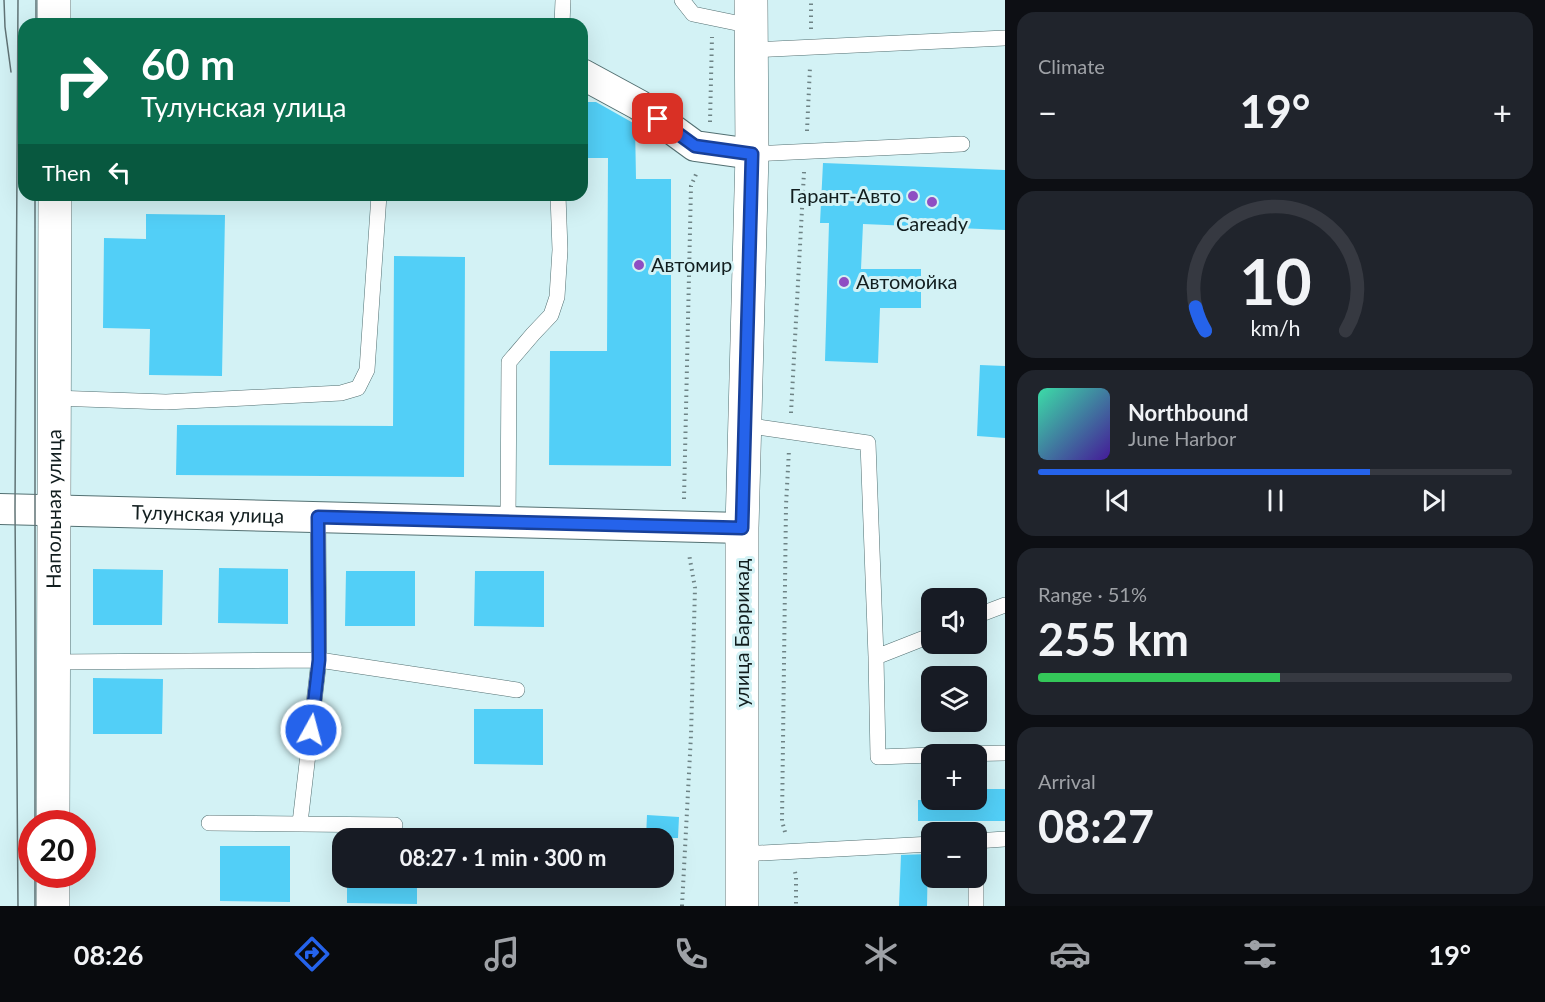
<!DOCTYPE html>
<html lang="en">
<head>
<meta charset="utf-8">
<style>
  :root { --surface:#171b24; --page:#20242c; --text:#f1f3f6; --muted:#9ea1a6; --line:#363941; --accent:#2563eb }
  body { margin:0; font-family:Lato,sans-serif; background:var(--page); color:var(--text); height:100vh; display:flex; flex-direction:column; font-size:22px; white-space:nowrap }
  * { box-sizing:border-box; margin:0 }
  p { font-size:20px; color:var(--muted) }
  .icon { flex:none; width:33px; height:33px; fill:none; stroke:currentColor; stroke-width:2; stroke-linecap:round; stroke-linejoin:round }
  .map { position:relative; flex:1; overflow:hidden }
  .sheet { display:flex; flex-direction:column; gap:12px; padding:12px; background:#0d0f14; width:540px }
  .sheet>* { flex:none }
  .banner { position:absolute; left:18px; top:18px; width:570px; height:183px; border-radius:18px; box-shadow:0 6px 24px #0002; background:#0b6e4f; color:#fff; overflow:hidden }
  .fabs { position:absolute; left:921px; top:588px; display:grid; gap:12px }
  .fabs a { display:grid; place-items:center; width:66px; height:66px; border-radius:12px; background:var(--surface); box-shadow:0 6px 24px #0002; font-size:30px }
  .speed { position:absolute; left:18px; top:810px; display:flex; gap:12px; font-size:30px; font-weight:700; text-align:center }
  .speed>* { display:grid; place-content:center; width:78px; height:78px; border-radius:50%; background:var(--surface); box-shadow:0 6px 24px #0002; line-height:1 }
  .speed .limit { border:9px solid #d22; background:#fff; color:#111 }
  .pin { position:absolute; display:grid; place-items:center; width:51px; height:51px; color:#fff; margin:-26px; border-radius:12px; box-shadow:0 3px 9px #0006 }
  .me { position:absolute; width:66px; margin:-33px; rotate:7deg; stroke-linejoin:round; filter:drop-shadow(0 0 4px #0008) }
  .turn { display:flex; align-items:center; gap:21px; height:126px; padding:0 24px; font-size:27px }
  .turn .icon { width:78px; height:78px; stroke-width:2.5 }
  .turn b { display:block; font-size:42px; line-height:51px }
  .then { display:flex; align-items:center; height:57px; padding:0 24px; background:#0003; gap:12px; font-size:22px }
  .big { font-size:45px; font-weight:700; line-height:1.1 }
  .sheet .widget { flex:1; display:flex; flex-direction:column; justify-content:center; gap:9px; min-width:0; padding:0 21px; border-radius:18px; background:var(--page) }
  .sheet .dial { align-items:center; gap:0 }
  .dial svg { height:156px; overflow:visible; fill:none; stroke:var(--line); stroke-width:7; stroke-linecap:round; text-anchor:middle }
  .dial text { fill:var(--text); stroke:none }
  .song { display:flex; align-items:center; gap:18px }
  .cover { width:72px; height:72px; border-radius:9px; background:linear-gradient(135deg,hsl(160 70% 55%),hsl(260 70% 35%)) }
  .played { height:6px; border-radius:3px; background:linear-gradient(90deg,var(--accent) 70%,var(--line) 70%) }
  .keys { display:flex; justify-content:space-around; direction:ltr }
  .heat { display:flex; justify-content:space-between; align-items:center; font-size:33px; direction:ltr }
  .charge { height:9px; border-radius:4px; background:linear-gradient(90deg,#34c759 51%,var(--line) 0) }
  .trip { position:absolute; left:332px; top:828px; width:342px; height:60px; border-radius:18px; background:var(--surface); box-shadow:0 6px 24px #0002; font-weight:700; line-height:60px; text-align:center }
  .tab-bar { display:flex; height:96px; justify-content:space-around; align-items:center; background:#090b0e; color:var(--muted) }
  .tab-bar .icon { width:42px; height:42px }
  .tab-bar .current { color:var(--accent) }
  .tab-bar b { font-size:27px; color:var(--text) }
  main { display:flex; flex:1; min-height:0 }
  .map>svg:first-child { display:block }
</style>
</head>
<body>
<main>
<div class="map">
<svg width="1005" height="906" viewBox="0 0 1005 906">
  <rect width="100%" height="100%" fill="#d3f2f5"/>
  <!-- building -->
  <path fill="#52cff7" d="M582 102H596L635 124 636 179H671V466L549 465 550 351H607L608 158H582Z
    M823 163 1005 170V230L863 224 861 269H921V308H880L878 363 825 361 829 223H820Z
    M146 214 225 215 222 376 149 375 150 329 103 328 104 238 146 239Z
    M394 256 465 257 464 477 176 475 177 425 393 426Z
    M980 365 1005 366V438L977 436Z
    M219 568 288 569V624L218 623Z
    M93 569 163 570 162 625H93Z
    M346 571H415V626H345Z
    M475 571H544V627L474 626Z
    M93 678 163 679 162 734H93Z
    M474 709H543V765L474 764Z
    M976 789H1005V821H918V800H976Z
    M647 815 679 817 678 838H646Z
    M220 846H290V902L220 901Z
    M928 854 927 906H899L901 855Z
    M347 878H417V904L347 903Z"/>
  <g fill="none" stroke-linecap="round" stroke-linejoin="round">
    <defs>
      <path id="lane" d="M682 0 693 14 751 26
        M562 24 563 0
        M751 50 1005 38
        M752 154 962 144
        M54 398 166 402 341 393 358 388 367 370 379 195
        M744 425 868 443 876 657 932 635
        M318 517 319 660 517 690
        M508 522 509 362 533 334 551 315 557 297 560 250 558 195
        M976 616 1005 605
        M876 657 878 757 932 755
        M54 662 319 660 300 823
        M955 754 1005 753
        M209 823 395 825
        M976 849V841L1005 839
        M742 854 932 844
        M976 906V878"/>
      <g id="street">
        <path d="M582 74 639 105 695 146 752 154"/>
        <path id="s1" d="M0 509 742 528"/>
      </g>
      <g id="secondary">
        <path d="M54 0V24"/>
        <path id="s2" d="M53 824 55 195"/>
        <path d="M53 906V874"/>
      </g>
      <path id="primary" d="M742 906V528L752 154 751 0"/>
    </defs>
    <!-- lane casing -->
    <use href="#lane" stroke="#537072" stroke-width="16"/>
    <!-- street casing -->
    <use href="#street" stroke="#537072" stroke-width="32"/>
    <!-- secondary casing -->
    <use href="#secondary" stroke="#537072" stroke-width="34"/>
    <!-- primary casing -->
    <use href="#primary" stroke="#537072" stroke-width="34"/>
    <!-- path -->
    <path stroke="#6e8385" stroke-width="4" stroke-dasharray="1.5 4.5" stroke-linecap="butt" d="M811 29V0
      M710 122 712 37
      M807 131 810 67
      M791 413 804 172
      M684 499 691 186 697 172
      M785 832 782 821 786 505 789 450
      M795 872 796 877V906
      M682 906 691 735 695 588 689 554"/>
    <!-- lane -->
    <use href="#lane" stroke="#fff" stroke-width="15"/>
    <!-- street -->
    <use href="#street" stroke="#fff" stroke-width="30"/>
    <!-- secondary -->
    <use href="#secondary" stroke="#fff" stroke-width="33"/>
    <!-- primary -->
    <use href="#primary" stroke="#fff" stroke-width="33"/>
    <!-- tram -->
    <path stroke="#607375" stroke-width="1.5" d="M4 0 5 27 11 72
      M18 0 15 510 18 906
      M36 0V24
      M35 824V195
      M35 874V906"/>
  </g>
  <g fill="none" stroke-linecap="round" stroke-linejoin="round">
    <defs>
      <path id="route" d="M311 730 319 660 318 517 742 528 752 154 695 146 658 119"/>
    </defs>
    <!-- route casing -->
    <use href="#route" stroke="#184099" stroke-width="15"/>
    <!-- route -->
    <use href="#route" stroke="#2563eb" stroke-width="10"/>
  </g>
  <!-- markers -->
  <g fill="#8e4ec3" stroke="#d3f2f5" stroke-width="2">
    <circle cx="913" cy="196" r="6"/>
    <circle cx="932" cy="202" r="6"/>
    <circle cx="639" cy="265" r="6"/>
    <circle cx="844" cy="282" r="6"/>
  </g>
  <g text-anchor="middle" stroke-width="6" stroke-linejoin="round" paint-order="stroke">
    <!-- poi labels -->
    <g font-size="20" fill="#121e1f" stroke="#d3f2f5" text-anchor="start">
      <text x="901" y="203" text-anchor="end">Гарант-Авто</text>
      <text x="932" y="231" text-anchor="middle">Caready</text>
      <text x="651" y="272">Автомир</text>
      <text x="856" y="289">Автомойка</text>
    </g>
    <!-- street labels -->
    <g font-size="20" fill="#121e1f" stroke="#d3f2f5">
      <text dy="7" stroke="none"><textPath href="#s2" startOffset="315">Напольная улица</textPath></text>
      <text dy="7" stroke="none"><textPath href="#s1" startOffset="208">Тулунская улица</textPath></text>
      <text transform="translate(742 633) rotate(-90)" y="7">улица Баррикад</text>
    </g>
  </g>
</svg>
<div class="fabs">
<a><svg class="icon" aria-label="sound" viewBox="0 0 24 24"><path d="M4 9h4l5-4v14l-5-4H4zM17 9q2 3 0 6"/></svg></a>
<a><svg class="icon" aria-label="layers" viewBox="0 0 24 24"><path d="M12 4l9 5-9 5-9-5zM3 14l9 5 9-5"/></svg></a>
<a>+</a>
<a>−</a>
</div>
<div class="speed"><div class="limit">20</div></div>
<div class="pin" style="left:658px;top:119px;background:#d93025"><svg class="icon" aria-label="arrive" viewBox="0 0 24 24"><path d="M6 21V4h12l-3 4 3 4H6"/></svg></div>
<svg class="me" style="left:311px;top:730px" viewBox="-20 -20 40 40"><circle r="17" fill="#2563eb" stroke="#fff" stroke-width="3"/><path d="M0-11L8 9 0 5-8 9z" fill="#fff"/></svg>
<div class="trip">08:27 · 1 min · 300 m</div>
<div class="banner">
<div class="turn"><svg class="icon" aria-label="right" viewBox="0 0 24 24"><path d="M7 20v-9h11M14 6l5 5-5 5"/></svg><div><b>60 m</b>Тулунская улица</div></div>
<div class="then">Then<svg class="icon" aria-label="left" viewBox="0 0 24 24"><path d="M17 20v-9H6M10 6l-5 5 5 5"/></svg></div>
</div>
</div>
<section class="sheet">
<div class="widget"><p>Climate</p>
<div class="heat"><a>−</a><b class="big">19°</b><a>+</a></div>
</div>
<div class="widget dial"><svg viewBox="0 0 100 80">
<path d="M14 69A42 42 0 1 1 86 69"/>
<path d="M14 69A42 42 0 0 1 9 57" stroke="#2563eb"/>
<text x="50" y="56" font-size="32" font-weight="700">10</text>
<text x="50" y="72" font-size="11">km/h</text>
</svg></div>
<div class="widget">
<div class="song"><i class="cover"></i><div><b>Northbound</b><p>June Harbor</p></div></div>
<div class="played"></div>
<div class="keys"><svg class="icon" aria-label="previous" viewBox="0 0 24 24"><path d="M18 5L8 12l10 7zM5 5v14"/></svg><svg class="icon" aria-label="pause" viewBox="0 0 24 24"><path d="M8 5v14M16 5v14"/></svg><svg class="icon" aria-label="next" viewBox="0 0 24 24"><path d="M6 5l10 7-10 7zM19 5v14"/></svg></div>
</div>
<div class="widget"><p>Range · 51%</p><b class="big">255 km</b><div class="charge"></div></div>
<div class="widget"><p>Arrival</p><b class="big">08:27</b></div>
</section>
</main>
<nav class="tab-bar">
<b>08:26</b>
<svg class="icon current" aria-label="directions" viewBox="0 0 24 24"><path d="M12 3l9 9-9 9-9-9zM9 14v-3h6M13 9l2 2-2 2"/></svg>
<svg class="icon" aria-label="music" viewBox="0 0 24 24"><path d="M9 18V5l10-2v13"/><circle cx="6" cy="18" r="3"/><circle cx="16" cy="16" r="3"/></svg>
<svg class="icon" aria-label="phone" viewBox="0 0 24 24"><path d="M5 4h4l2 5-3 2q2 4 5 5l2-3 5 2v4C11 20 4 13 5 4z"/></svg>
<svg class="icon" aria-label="climate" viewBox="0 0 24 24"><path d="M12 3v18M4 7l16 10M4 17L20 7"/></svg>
<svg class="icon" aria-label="car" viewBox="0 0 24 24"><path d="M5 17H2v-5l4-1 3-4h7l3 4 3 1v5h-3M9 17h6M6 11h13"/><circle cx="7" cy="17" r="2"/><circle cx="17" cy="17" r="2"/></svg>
<svg class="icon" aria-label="filters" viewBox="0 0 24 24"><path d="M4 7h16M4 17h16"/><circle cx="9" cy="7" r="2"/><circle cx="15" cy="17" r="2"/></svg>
<b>19°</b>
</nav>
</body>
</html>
